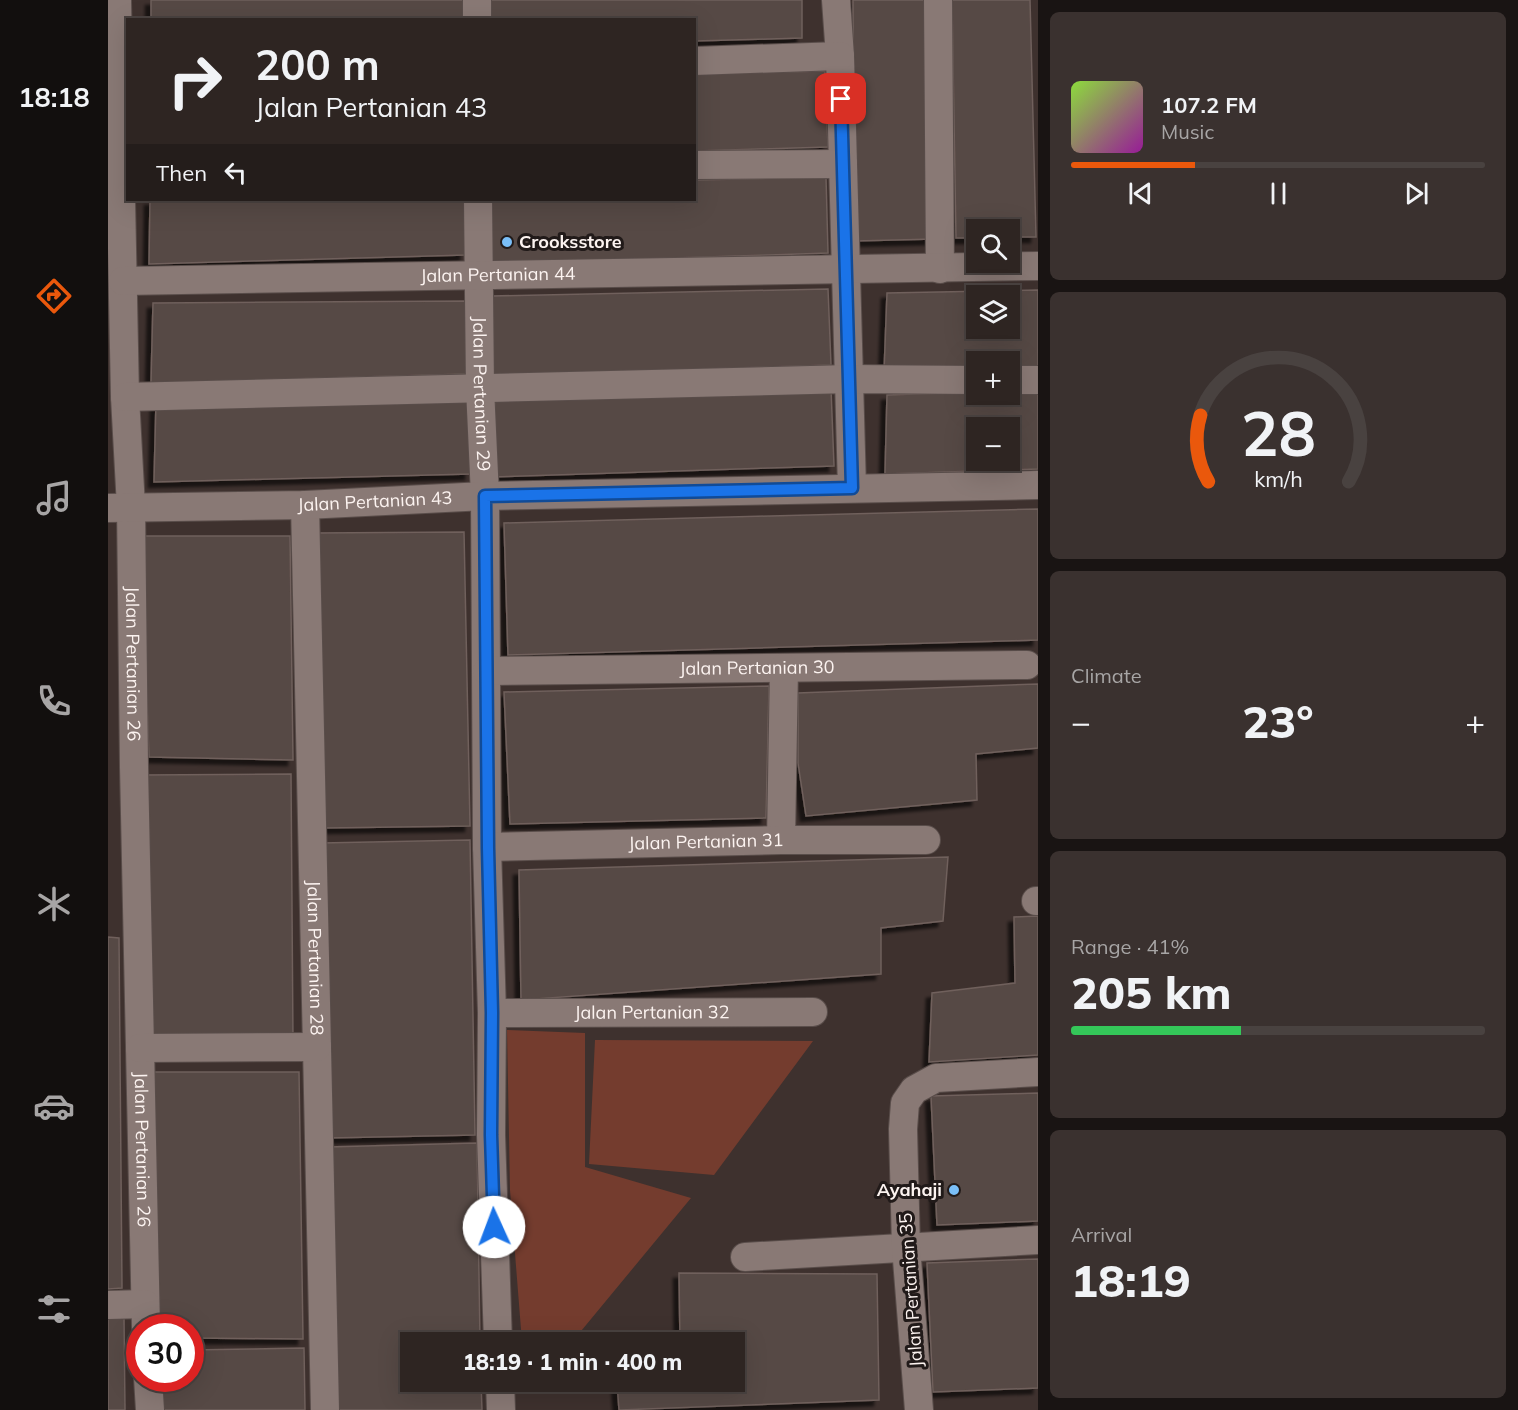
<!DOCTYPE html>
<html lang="en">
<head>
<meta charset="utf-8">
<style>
  :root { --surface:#2e2522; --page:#3a312f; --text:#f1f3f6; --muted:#a7a5a5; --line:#494240; --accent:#ea580c }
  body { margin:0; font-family:Mulish,sans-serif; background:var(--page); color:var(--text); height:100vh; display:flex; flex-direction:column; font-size:22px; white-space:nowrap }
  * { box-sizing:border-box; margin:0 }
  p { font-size:20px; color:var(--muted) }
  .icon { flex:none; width:33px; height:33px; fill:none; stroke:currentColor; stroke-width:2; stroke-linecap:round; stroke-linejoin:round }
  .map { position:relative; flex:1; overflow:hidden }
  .drawer { display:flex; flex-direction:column; gap:12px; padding:12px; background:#191413; width:480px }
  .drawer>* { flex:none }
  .top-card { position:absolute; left:18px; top:18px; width:570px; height:183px; border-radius:0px; box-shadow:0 6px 24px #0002,0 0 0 2px var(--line); background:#2e2522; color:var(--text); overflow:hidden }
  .fabs { position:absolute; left:858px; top:219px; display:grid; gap:12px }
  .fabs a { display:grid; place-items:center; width:54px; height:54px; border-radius:0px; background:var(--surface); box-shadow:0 6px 24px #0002,0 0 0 2px var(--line); font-size:30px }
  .speed { position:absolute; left:18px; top:1314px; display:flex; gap:12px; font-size:30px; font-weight:700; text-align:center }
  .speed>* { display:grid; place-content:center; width:78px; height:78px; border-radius:50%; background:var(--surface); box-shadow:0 6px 24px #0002,0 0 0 2px var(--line); line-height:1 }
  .speed .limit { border:9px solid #d22; background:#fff; color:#111 }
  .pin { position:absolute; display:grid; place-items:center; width:51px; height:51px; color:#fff; margin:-26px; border-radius:12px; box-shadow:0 3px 9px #0006 }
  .me { position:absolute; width:66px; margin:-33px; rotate:358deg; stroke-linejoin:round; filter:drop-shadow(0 0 4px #0008) }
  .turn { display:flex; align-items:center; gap:21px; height:126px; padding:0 30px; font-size:27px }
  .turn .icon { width:78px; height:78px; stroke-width:2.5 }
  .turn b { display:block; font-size:42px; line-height:51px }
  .then { display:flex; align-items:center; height:57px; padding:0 30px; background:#0003; gap:12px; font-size:22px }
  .big { font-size:45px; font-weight:800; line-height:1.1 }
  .drawer .card { flex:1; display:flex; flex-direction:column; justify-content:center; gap:9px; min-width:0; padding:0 21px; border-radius:9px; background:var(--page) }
  .drawer .dial { align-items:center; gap:0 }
  .dial svg { height:156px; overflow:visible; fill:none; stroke:var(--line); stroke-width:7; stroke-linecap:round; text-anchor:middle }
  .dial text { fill:var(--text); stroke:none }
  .song { display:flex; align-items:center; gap:18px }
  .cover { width:72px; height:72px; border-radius:9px; background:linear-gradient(135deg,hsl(90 70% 55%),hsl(300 70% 35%)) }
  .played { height:6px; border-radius:3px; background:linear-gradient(90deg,var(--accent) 30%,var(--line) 30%) }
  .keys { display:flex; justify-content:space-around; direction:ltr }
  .heat { display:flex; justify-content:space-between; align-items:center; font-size:33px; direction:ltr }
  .charge { height:9px; border-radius:4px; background:linear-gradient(90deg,#34c759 41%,var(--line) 0) }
  .trip { position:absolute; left:292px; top:1332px; width:345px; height:60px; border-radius:0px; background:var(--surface); box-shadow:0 6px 24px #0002,0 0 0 2px var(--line); font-weight:800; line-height:60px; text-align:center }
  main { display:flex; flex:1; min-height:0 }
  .tab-bar { display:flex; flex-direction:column; width:108px; justify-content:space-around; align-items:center; background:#120f0e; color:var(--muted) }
  .tab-bar .icon { width:42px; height:42px }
  .tab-bar .selected { color:var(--accent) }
  .tab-bar b { font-size:27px; color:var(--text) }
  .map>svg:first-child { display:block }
</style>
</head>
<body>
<main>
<nav class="tab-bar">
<b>18:18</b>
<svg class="icon selected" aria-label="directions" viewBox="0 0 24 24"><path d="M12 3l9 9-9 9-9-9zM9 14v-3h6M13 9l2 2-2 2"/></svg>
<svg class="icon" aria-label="music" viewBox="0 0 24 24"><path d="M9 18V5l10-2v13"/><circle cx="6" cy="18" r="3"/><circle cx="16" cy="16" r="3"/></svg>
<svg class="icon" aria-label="phone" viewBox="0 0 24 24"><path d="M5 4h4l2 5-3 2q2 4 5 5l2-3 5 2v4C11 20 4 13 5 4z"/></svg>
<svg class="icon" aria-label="climate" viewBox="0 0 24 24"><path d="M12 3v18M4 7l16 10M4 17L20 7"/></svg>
<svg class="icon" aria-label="car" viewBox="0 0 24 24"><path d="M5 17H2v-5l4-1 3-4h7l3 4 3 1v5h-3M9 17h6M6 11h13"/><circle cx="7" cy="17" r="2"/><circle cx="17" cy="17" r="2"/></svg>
<svg class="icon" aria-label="filters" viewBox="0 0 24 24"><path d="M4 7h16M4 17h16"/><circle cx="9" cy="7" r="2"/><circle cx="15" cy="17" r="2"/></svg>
</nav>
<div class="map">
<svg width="930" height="1410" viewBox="0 0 930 1410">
  <defs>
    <filter id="shadow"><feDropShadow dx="-5.5" dy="5.5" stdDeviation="1.5" flood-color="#0009"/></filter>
  </defs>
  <rect width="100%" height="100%" fill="#3e312e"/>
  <!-- green -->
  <path fill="#743c2e" d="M399 1030 477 1033V1167L583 1198 464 1342H414L402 1190Z
    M487 1040 705 1041 606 1175 481 1164Z"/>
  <!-- building -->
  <path fill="#564844" stroke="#6f605c" stroke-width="1.5" fill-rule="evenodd" filter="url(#shadow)" d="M43 0H359V20H43Z
    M379 0H694V38L586 41V20H378Z
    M745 0H819L826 239 746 241Z
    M844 0H922L928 237H902V230H868V238H848Z
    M717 71 720 147 586 151V74Z
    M718 177 720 253 379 264 381 200H586V180Z
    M42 200H358L357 255 41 264Z
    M720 289 723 365 382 376 384 296Z
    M930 290V368L902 369V362H868V370L776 373 779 293ZM868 296H902V328H868Z
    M360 301 359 374 43 383 45 303Z
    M723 389 726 466 385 477 387 398Z
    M930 391V469L777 474 779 395 868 392V394H902V392ZM868 428H902V460H868Z
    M362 400V474L46 482 48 402Z
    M930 509V640L400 655 396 523Z
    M356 532 362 826 215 828 207 533Z
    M33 536H182L185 760 41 757Z
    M930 684V748L868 754 869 800 698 816 690 763V693Z
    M661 686 658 818 402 824 396 692Z
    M183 774 185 1042 39 1039 34 775Z
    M362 840 367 1135 219 1138 214 843Z
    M840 857 835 921 773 928V974L413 1000 411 870Z
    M930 916V1055L821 1062 824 993 907 983 906 917Z
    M0 937 11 938 14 1288 0 1289Z
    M42 1072H191L195 1339 82 1338V1328H49Z
    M930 1093V1221L829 1225 823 1096Z
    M369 1143 372 1342H303V1382H373L374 1410H226L221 1147Z
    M930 1259V1388L825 1392 819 1263Z
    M571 1273 769 1274 771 1400 511 1410 509 1382H627V1342H558L572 1341Z
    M0 1318H16L17 1410H0Z
    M196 1348 197 1410H50L49 1378H82V1350Z"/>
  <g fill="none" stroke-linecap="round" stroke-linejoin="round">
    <defs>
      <g id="minor">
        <path id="s1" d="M9 0 17 397 23 507 26 767 38 1328"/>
        <path d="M728 0 732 56 744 488"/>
        <path d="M830 0 832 269"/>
        <path d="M369 20V0"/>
        <path d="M586 61 732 56"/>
        <path d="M586 165 735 164"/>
        <path id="s2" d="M370 200 372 388 377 496 379 847 384 1013 383 1135 390 1342"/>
        <path id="s3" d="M15 281 930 266"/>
        <path d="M902 380H930"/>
        <path d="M17 397 742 379 868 380"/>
        <path id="s4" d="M197 505 217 1410"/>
        <path id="s5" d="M0 508 197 505 377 496 930 485"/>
        <path id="s6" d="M379 671 919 665"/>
        <path d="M673 840 676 668"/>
        <path id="s7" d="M379 847 673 840H818"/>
        <path d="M928 901H930"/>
        <path id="s8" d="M384 1013 705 1012"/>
        <path d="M32 1048 209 1047"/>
        <path d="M637 1257 930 1240"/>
        <path d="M0 1305 37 1304"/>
        <path d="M40 1378 42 1410"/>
        <path d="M392 1382 393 1410"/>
        <path d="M811 1410 798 1247 795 1129 797 1103 806 1090 828 1078 930 1072"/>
      </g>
    </defs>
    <!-- minor casing -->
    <use href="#minor" stroke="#594d4a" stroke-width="30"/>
    <!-- minor -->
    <use href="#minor" stroke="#897975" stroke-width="28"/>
  </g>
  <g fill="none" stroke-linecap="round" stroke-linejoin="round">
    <defs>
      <path id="route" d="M386 1227 383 1135 384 1013 380 848 377 496 744 488 733 99"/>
    </defs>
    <!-- route casing -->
    <use href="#route" stroke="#114b97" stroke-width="15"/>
    <!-- route -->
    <use href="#route" stroke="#1a73e8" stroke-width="10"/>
  </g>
  <!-- markers -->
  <g fill="#7abff8" stroke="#211a19" stroke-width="2">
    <circle cx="399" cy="242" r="6"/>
    <circle cx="846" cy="1190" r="6"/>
  </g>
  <g text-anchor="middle" stroke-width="6" stroke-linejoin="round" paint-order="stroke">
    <!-- poi labels -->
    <g font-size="18" font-weight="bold" fill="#fcf3f0" stroke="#211a19" text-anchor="start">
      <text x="411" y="248">Crooksstore</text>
      <text x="834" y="1196" text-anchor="end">Ayahaji</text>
    </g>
    <!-- street labels -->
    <g font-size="18" fill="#fcf3f0" stroke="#211a19">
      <text dy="6" stroke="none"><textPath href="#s3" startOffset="375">Jalan Pertanian 44</textPath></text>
      <text dy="6" stroke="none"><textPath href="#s2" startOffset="194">Jalan Pertanian 29</textPath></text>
      <text dy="6" stroke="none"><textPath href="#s5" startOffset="267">Jalan Pertanian 43</textPath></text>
      <text dy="6" stroke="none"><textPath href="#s1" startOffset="664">Jalan Pertanian 26</textPath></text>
      <text dy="6" stroke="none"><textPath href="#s6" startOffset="270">Jalan Pertanian 30</textPath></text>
      <text dy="6" stroke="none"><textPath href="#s7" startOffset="219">Jalan Pertanian 31</textPath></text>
      <text dy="6" stroke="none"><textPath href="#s4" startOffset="453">Jalan Pertanian 28</textPath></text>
      <text dy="6" stroke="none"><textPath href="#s8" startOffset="160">Jalan Pertanian 32</textPath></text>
      <text dy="6" stroke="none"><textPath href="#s1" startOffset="1150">Jalan Pertanian 26</textPath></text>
      <text transform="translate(803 1290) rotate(-94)" y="6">Jalan Pertanian 35</text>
    </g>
  </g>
</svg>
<div class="fabs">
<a><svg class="icon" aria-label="search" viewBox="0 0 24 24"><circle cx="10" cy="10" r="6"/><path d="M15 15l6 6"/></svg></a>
<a><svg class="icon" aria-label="layers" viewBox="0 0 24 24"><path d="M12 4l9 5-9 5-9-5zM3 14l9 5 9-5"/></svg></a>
<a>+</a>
<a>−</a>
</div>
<div class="speed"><div class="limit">30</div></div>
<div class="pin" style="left:733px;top:99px;background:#d93025"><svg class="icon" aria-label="arrive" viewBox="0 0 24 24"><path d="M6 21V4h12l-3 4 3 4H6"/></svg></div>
<svg class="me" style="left:386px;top:1227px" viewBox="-20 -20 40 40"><circle r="19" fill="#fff"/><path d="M0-13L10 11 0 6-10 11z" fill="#1a73e8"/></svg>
<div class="trip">18:19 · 1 min · 400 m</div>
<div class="top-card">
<div class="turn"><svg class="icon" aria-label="right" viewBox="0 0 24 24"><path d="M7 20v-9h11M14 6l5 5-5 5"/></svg><div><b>200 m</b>Jalan Pertanian 43</div></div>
<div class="then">Then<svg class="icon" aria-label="left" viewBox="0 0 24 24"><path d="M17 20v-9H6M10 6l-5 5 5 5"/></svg></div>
</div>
</div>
<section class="drawer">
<div class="card">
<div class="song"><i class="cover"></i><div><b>107.2 FM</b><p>Music</p></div></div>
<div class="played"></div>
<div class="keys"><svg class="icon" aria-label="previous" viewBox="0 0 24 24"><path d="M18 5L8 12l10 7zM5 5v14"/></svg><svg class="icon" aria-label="pause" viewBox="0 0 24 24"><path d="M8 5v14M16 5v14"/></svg><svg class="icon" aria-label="next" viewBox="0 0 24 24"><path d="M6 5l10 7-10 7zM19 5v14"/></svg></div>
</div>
<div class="card dial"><svg viewBox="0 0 100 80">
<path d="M14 69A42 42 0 1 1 86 69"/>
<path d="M14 69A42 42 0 0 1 10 35" stroke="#ea580c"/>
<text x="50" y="56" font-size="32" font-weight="700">28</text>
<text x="50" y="72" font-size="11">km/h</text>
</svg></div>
<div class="card"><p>Climate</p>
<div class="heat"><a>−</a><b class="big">23°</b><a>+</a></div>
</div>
<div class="card"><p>Range · 41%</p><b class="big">205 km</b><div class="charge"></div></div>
<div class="card"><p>Arrival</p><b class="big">18:19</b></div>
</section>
</main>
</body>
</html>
